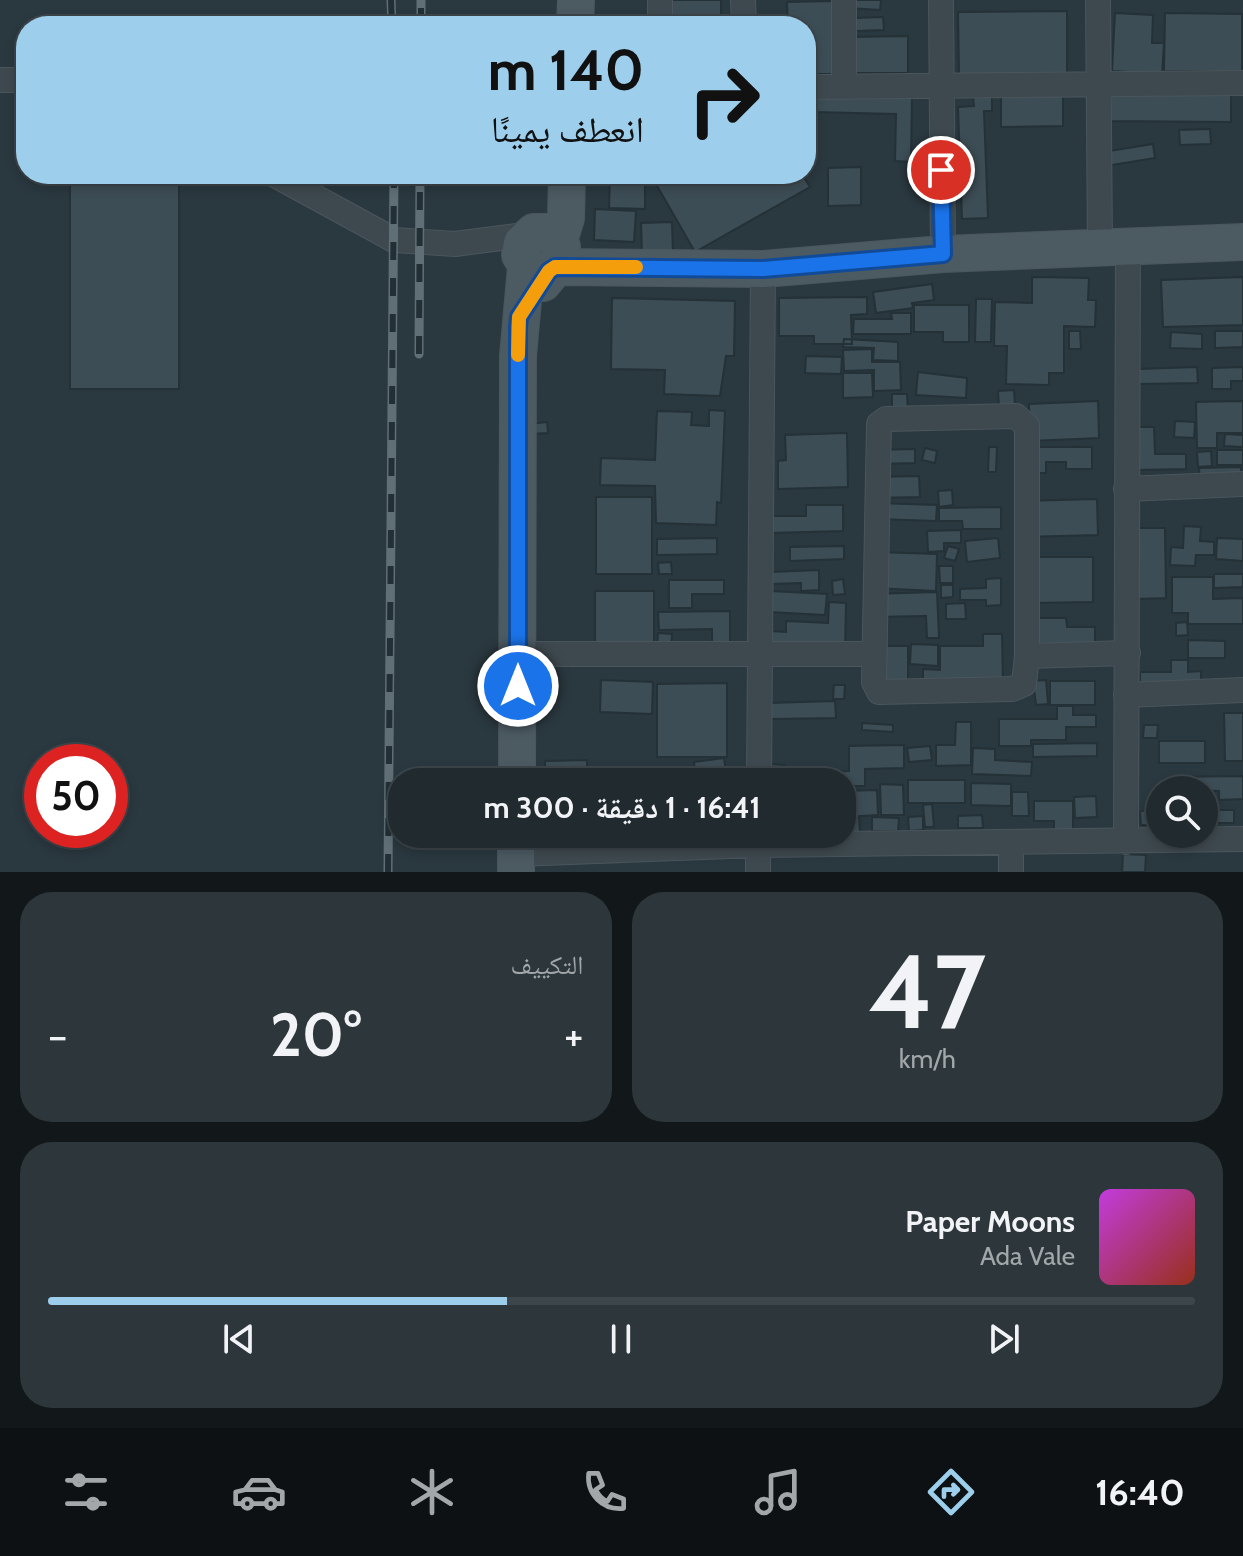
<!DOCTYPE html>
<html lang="ar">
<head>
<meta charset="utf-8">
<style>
  :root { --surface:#202a2f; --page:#2d363b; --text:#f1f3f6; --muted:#a2a7aa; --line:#3d464b; --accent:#9dcfec }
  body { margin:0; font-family:Cabin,"Noto Naskh Arabic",sans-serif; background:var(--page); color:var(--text); direction:rtl; height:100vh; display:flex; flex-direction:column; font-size:30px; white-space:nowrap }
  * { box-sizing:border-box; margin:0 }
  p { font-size:26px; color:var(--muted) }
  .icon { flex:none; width:44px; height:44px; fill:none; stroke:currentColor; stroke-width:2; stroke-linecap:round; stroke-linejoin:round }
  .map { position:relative; height:872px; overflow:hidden; direction:ltr }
  .details { display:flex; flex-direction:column; gap:20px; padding:20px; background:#12171a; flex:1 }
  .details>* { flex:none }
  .guide { position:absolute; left:16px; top:16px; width:800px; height:168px; border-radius:32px; box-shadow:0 4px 12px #0003,0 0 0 2px var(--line); direction:rtl; background:#9dcfec; color:#111; overflow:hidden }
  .controls { position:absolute; left:1146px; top:776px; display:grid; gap:16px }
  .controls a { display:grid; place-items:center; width:72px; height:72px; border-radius:50%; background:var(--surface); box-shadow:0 4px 12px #0003,0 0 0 2px var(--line); font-size:40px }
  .speed { position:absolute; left:24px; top:744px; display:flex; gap:16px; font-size:40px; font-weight:700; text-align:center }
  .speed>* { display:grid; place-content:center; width:104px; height:104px; border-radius:50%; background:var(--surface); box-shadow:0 4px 12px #0003,0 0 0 2px var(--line); line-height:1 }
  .speed .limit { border:12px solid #d22; background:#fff; color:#111 }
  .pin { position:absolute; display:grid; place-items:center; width:68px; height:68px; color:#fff; margin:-34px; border:4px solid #fff; border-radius:50%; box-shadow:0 2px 8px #0007 }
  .me { position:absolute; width:88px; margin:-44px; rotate:0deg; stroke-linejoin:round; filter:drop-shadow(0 0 6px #0008) }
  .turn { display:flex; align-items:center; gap:28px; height:168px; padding:0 40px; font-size:36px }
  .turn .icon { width:104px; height:104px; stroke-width:2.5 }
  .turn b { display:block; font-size:56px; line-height:68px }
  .big { font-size:60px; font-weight:800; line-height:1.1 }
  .details .widget { flex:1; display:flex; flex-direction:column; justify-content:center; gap:12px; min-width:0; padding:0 28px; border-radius:32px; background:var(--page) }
  .details .dial { align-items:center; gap:0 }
  .dial b { font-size:104px; line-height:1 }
  .song { display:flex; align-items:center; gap:24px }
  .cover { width:96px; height:96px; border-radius:12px; background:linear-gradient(135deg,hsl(290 70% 55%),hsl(10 70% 35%)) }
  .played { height:8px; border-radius:4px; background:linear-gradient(90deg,var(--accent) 40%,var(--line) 40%) }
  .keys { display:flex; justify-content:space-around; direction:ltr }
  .heat { display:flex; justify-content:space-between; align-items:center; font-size:44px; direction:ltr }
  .details .tiles { flex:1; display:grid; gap:20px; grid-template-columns:1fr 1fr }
  .widget:last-child { grid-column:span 2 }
  .trip { position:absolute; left:388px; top:768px; width:468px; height:80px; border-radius:32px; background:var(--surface); box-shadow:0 4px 12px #0003,0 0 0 2px var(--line); font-weight:800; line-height:80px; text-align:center; direction:rtl }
  .tabs { display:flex; height:128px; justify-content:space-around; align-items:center; background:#0d1113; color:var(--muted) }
  .tabs .icon { width:56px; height:56px }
  .tabs .active { color:var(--accent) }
  .tabs b { font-size:36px; color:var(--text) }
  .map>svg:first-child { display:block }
</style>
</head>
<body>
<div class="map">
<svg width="1243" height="872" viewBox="0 0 1243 872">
  <rect width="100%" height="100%" fill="#2a383f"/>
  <!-- building -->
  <path fill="#3d4d55" stroke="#243137" stroke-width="2" d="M671 0H721V26H671Z
    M850 0H881L880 10 849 8Z
    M835 1 836 74H806V26H788L787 2Z
    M1067 11V73L959 75 958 12Z
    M1115 13 1153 15 1152 43H1164L1162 74 1112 71Z
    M1165 13 1242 14V72L1164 71Z
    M883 17 884 30 856 31V18Z
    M908 36V73H851V37Z
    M1111 92 1231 93V122L1110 121Z
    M814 95 912 97 911 162 895 161 896 114 814 112Z
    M992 96V111H984L988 218 962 219 958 107 974 106 973 97Z
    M1001 96H1063V126L1001 127Z
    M1210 129 1211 144 1180 145 1179 130Z
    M1153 144 1155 158 1106 166 1103 152Z
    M861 167V205L828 206V168Z
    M70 174H179V389H70Z
    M610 174H645V209L609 208Z
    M673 174H802L810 187 695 252 656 184Z
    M595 209 636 211 634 242 594 240Z
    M672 222 673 253 642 254 641 223Z
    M1032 277 1089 278 1088 300H1096L1095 327 1064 326V373H1049V385L1006 384 1007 346H994L995 302 1032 303Z
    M1243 277V325L1163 327 1161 280Z
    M932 284 934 300 912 303 913 308 876 313 873 292Z
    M867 297V314L851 315 852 344H814V336H779V298Z
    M612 298 735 301 734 356H726L720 396 664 394 665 370 611 369Z
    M976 299H992L991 342H975Z
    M914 305H969V342H943V332H914Z
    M891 313H911V334H853L854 319H892Z
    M1069 331H1080L1081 349H1069Z
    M1215 331H1243V347L1215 348Z
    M1171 332 1202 334V349L1170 348Z
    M844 339 898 342V361L873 360 874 348 843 347Z
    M872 349V362H900L901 390 874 391V370L844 371 843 350Z
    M806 356 842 357 841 374 805 373Z
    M1197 367 1198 383 1139 384 1138 369Z
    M1243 367V381H1231V389H1212V368Z
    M918 372 967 378 966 398 916 395Z
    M843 373H872L873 397 843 398Z
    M1014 390 1015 406 999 407 998 391Z
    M892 394H907L908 411H892Z
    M1098 401 1099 438 1030 441 1029 404Z
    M1243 401V433H1217V448H1197L1196 402Z
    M709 410 725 411 721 503 717 502 716 525 656 523 655 486 600 485 601 458 655 460 657 411 692 412 691 425 709 426Z
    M1175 421 1195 422 1194 438 1174 437Z
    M547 422 548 433 530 434 529 424Z
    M1137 427H1154L1155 454H1186V469L1137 470Z
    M847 433 848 487 778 489V461L786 460 785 435Z
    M1225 434 1243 435V447L1224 446Z
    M989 447H997L996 472H988Z
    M1030 447H1092V469H1066V462H1046V473H1031Z
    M925 448 937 451 935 463 922 460Z
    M915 449V463L876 464V450Z
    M1217 450H1243V465H1217Z
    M1211 451 1212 466 1198 467 1197 452Z
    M1241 467V483L1200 484 1199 468Z
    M919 476 920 497 874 498V477Z
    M952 490 953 505 939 507 938 491Z
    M596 497H652V574H596Z
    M1097 499 1098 535 1022 537V501Z
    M876 503 937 505 936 521 876 519Z
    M806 505H843V531L770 533V516H806Z
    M1001 507V529H963L962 521H939V508Z
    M1184 526 1201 527 1200 541 1214 542V555H1196L1195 566 1170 565 1171 547 1183 548Z
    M1135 528H1165L1166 598 1136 599Z
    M961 530V543H944V551L928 552 927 531Z
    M717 538V554L657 555V539Z
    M998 538 1000 558 967 562 965 541Z
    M1217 538 1243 539V561L1216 559Z
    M844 546V559L790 561V547Z
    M948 546 959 549 955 561 944 558Z
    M876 552 937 554 936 591 875 588Z
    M1028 557H1093V602L1028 603Z
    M671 562 672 574H659L658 563Z
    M939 566H953V583H940Z
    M819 570V590L801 591V583L770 584V572Z
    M1214 574H1243V587L1214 588Z
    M1172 577H1213V599L1243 598V624H1188V613H1172Z
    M1001 578V605L986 606V600H960V589L986 588V579Z
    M843 579 845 594 833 595 832 581Z
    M669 580H724V594H692V608H669Z
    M941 585H953V597L941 598Z
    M595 591H654V665H595Z
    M771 591 827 594 825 615 769 612Z
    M937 592 939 638H927L926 616 873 617 872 594Z
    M829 602 846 603 845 652 769 650 770 631 786 632V621L828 623Z
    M965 603 966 619H946V604Z
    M730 611V650H712V629L659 630 658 612Z
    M1032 618H1066L1067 627H1095V643L1032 644Z
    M1187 622 1188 635 1176 636V623Z
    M658 633 672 634 671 649H657Z
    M983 634H1002L1003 685H923V669L940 670V646H983Z
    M1188 640 1225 641V658H1188Z
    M911 644 938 645V666L910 664Z
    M872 646H908V684L872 685Z
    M1171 660H1188V672L1201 671V685H1140V672H1171Z
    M601 680 653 682 652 714 600 712Z
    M1046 680 1048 704 1036 705 1033 681Z
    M1050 681H1095V705H1050Z
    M727 683V757H657V684Z
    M834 685H845L844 699H833Z
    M835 701 836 718 769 719V703Z
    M1057 706H1073V715H1096V727H1066V740H1031V746H999V719H1057Z
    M1224 713H1243V761H1225Z
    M956 722H971V765L936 766V745H955Z
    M862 723 893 725V732L862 730Z
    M1144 725H1158L1157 738H1143Z
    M1159 741H1205V763H1159Z
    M1097 743V756L1033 757V744Z
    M904 745V768L865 769V786H842V782H833V772L849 771V746Z
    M930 746 932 760 909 762 907 748Z
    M973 748 995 749V760L1032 762 1031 776 972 774Z
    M724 758 726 771 711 772 712 782H696L694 762Z
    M587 760V775H545V761Z
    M770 764 784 765V779L769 778Z
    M1243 776V799L1219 800V791L1172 790V777Z
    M908 780H965V803H908Z
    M971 783 1011 784V806L971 805Z
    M880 784 903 785 904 815H881Z
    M877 790 878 815 844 817 842 791Z
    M1012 792H1028L1029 816H1012Z
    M1096 796 1097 817 1075 818 1074 797Z
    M1034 801H1073V833H1054V821H1034Z
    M932 804 934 827H925L923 805Z
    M1158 810V825H1141L1140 811Z
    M1204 810H1234V823H1204Z
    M982 815 983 828H958V816Z
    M923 816V830L909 831 908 817Z
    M859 817 860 832 844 833V818Z
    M872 817 899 818 898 831H872Z
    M594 834H652V855L594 856Z
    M1123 854 1146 855 1145 872H1122Z"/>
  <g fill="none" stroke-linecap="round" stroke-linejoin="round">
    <defs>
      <path id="minor" d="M743 0 744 26
        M941 0 943 254
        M1098 0 1100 249
        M660 26V0
        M0 80H26
        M806 87 1243 83
        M844 87V0
        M273 174 394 240 455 244 531 234
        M1016 416 1027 426V656L1024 684 1012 689 879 692 874 682 879 424 886 419Z
        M1126 489 1243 484
        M519 654H874
        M1027 656 1128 653
        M1126 695 1243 690
        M759 782 763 269
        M1126 842 1128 248
        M1011 843V872
        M516 854 758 845 1243 839
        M758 872V834"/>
      <path id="secondary" d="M575 26 576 0
        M559 241 566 218 567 174
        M555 267 763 269 943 254 1243 242
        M543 283 560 262 562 247 548 232H534L522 243 520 255 530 270 545 273
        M517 782 518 356 526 267
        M516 872V834"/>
    </defs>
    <!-- minor casing -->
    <use href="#minor" stroke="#4a565c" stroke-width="26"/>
    <!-- secondary casing -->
    <use href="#secondary" stroke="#4a565c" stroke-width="38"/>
    <!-- minor -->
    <use href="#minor" stroke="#3e494f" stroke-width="24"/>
    <!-- secondary -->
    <use href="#secondary" stroke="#4c5a62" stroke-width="36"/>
    <defs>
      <path id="rail" d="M391 0 392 26
        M421 26V0
        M419 354 420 174
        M388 872 394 174"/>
    </defs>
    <!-- rail casing -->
    <use href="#rail" stroke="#606f76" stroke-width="9"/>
    <!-- rail -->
    <use href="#rail" stroke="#222f35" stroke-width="6" stroke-dasharray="18" stroke-linecap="butt"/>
  </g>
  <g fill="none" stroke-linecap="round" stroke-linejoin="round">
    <defs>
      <path id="route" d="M518 686V327L519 317 549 271 555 267 763 269 943 254 941 170"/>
    </defs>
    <!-- route casing -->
    <use href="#route" stroke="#114b97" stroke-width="20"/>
    <!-- route -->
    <use href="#route" stroke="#1a73e8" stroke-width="14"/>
    <!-- slow -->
    <path stroke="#f59e0b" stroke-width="14" d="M518 355 519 317 549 271 555 267H636"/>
  </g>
</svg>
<div class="controls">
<a><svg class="icon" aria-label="search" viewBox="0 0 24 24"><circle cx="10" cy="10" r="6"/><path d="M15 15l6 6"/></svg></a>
</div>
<div class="speed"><div class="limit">50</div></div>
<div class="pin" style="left:941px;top:170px;background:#d93025"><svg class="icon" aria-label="arrive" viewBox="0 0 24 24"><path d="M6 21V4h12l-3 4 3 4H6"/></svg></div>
<svg class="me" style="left:518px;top:686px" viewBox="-20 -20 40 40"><circle r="17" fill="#1a73e8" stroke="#fff" stroke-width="3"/><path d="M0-11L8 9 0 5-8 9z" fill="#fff"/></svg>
<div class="trip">16:41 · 1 دقيقة · 300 m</div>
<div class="guide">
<div class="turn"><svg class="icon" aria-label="right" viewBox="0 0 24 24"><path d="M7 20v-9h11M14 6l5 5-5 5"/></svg><div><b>140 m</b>انعطف يمينًا</div></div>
</div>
</div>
<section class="details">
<div class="tiles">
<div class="widget dial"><b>47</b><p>km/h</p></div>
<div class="widget"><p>التكييف</p>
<div class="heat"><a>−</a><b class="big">20°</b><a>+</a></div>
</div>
<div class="widget">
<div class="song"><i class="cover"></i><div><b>Paper Moons</b><p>Ada Vale</p></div></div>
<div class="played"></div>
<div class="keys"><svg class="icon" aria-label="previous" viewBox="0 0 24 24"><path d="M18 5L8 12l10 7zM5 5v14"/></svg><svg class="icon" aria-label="pause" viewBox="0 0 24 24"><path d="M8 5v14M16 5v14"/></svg><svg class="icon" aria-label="next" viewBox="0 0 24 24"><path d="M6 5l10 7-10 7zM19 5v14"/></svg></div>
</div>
</div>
</section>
<nav class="tabs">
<b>16:40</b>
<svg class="icon active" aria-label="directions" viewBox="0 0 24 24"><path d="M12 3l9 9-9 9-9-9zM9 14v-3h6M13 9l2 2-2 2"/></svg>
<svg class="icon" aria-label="music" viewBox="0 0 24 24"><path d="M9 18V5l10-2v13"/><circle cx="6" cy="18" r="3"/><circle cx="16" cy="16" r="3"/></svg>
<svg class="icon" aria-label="phone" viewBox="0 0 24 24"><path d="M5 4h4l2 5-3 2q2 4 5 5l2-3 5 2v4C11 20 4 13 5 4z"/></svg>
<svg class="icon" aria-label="climate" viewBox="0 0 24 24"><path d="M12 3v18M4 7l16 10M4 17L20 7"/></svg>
<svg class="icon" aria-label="car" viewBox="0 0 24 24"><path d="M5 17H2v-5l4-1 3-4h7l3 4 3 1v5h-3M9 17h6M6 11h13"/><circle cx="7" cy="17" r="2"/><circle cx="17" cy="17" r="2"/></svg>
<svg class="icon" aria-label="filters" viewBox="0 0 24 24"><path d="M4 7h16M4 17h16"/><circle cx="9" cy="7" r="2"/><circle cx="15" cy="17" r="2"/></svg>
</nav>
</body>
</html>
